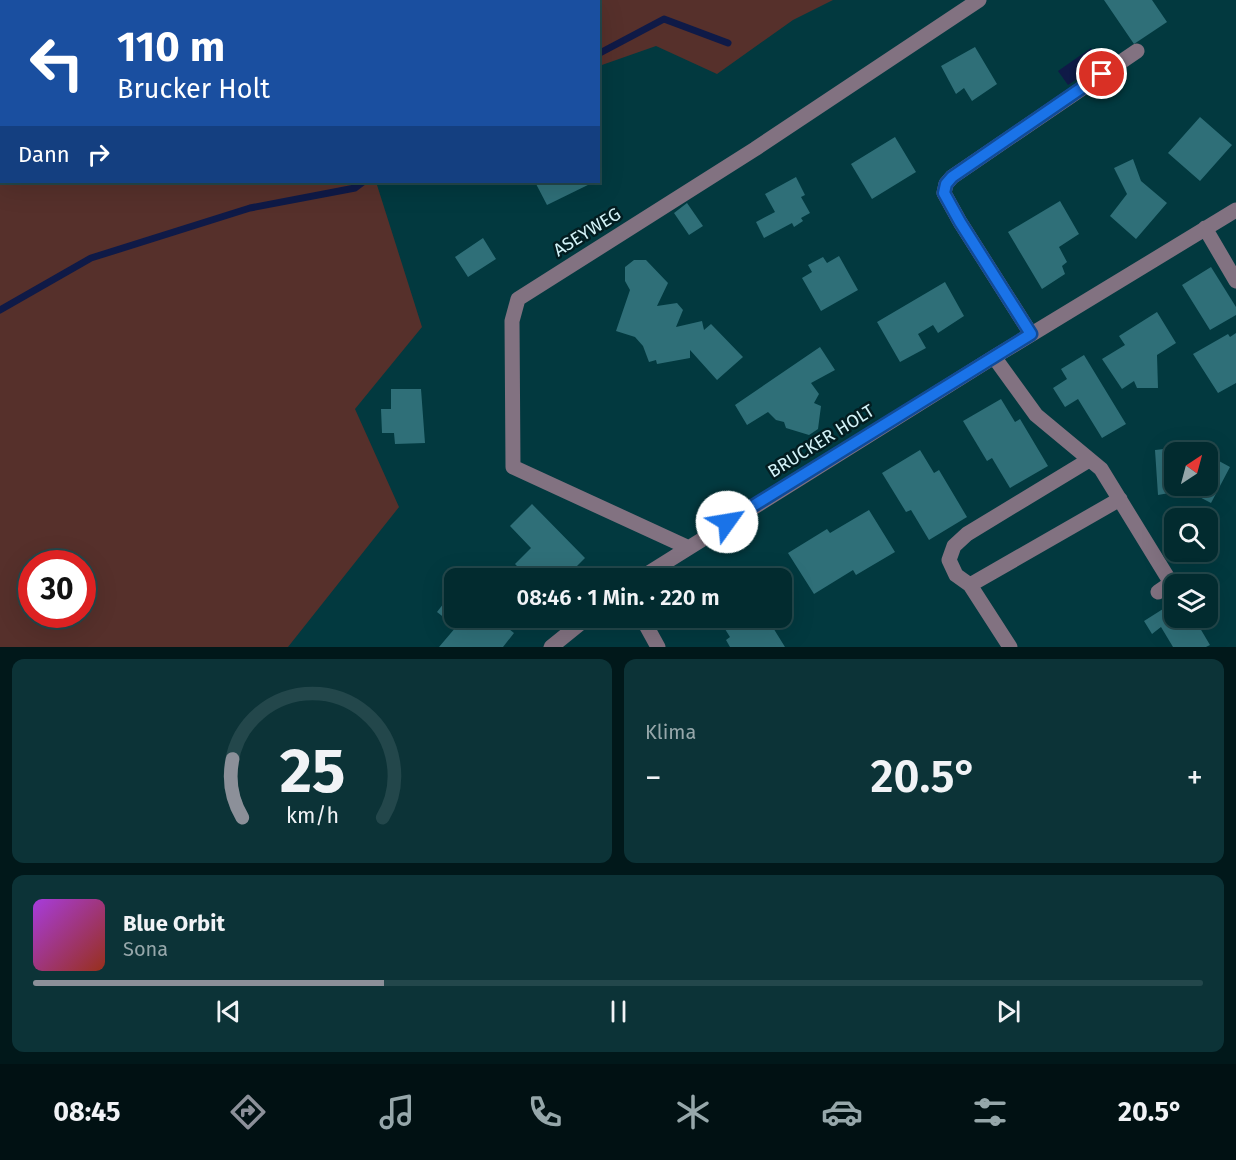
<!DOCTYPE html>
<html lang="de">
<head>
<meta charset="utf-8">
<style>
  :root { --surface:#022b2f; --page:#0c3337; --text:#f1f3f6; --muted:#96a7aa; --line:#23474b; --accent:#8c9099 }
  body { margin:0; font-family:"Fira Sans",sans-serif; background:var(--page); color:var(--text); height:100vh; display:flex; flex-direction:column; font-size:22px; white-space:nowrap }
  * { box-sizing:border-box; margin:0 }
  p { font-size:20px; color:var(--muted) }
  .icon { flex:none; width:33px; height:33px; fill:none; stroke:currentColor; stroke-width:2; stroke-linecap:round; stroke-linejoin:round }
  .map { position:relative; height:647px; overflow:hidden }
  .side { display:flex; flex-direction:column; gap:12px; padding:12px; background:#01181a; flex:1 }
  .side>* { flex:none }
  .hud { position:absolute; left:0px; top:0px; width:600px; height:183px; box-shadow:0 6px 24px #0002,0 0 0 2px var(--line); background:#1a4fa0; color:#fff; overflow:hidden }
  .needle { width:39px; rotate:36deg }
  .controls { position:absolute; left:1164px; top:442px; display:grid; gap:12px }
  .controls a { display:grid; place-items:center; width:54px; height:54px; border-radius:12px; background:var(--surface); box-shadow:0 6px 24px #0002,0 0 0 2px var(--line); font-size:30px }
  .speed { position:absolute; left:18px; top:550px; display:flex; gap:12px; font-size:30px; font-weight:700; text-align:center }
  .speed>* { display:grid; place-content:center; width:78px; height:78px; border-radius:50%; background:var(--surface); box-shadow:0 6px 24px #0002,0 0 0 2px var(--line); line-height:1 }
  .speed .limit { border:9px solid #d22; background:#fff; color:#111 }
  .pin { position:absolute; display:grid; place-items:center; width:51px; height:51px; color:#fff; margin:-26px; border:3px solid #fff; border-radius:50%; box-shadow:0 2px 6px #0007 }
  .me { position:absolute; width:66px; margin:-33px; rotate:58deg; stroke-linejoin:round; filter:drop-shadow(0 0 4px #0008) }
  .turn { display:flex; align-items:center; gap:21px; height:126px; padding:0 18px; font-size:27px }
  .turn .icon { width:78px; height:78px; stroke-width:2.5 }
  .turn b { display:block; font-size:42px; line-height:51px }
  .then { display:flex; align-items:center; height:57px; padding:0 18px; background:#0003; gap:12px; font-size:22px }
  .big { font-size:45px; font-weight:600; line-height:1.1 }
  .side .tile { flex:1; display:flex; flex-direction:column; justify-content:center; gap:9px; min-width:0; padding:0 21px; border-radius:12px; background:var(--page) }
  .side .dial { align-items:center; gap:0 }
  .dial svg { height:156px; overflow:visible; fill:none; stroke:var(--line); stroke-width:7; stroke-linecap:round; text-anchor:middle }
  .dial text { fill:var(--text); stroke:none }
  .song { display:flex; align-items:center; gap:18px }
  .cover { width:72px; height:72px; border-radius:9px; background:linear-gradient(135deg,hsl(280 70% 55%),hsl(10 70% 35%)) }
  .played { height:6px; border-radius:3px; background:linear-gradient(90deg,var(--accent) 30%,var(--line) 30%) }
  .keys { display:flex; justify-content:space-around; direction:ltr }
  .heat { display:flex; justify-content:space-between; align-items:center; font-size:33px; direction:ltr }
  .side .tiles { flex:1; display:grid; gap:12px; grid-template-columns:1fr 1fr }
  .tile:last-child { grid-column:span 2 }
  .trip { position:absolute; left:444px; top:568px; width:348px; height:60px; border-radius:12px; background:var(--surface); box-shadow:0 6px 24px #0002,0 0 0 2px var(--line); font-weight:600; line-height:60px; text-align:center }
  .tabs { display:flex; height:96px; justify-content:space-around; align-items:center; background:#011113; color:var(--muted) }
  .tabs .icon { width:42px; height:42px }
  .tabs .selected { color:var(--accent) }
  .tabs b { font-size:27px; color:var(--text) }
  .map>svg:first-child { display:block }
</style>
</head>
<body>
<div class="map">
<svg width="1236" height="647" viewBox="0 0 1236 647">
  <rect width="100%" height="100%" fill="#02393f"/>
  <!-- green -->
  <path fill="#56302b" fill-rule="evenodd" d="M0 0H833L793 20 717 74 656 46 599 66 598 2H2V182H379L377 185 422 327 355 409 399 507 288 647H0ZM32 564H82V615H32Z"/>
  <!-- water -->
  <path fill="#0f1a47" d="M1091 48 1101 63 1068 85 1058 71Z"/>
  <g fill="none" stroke-linecap="round" stroke-linejoin="round">
    <!-- stream -->
    <path stroke="#0f1a47" stroke-width="7" d="M598 54 664 19 728 43
      M0 310 91 258 250 208 355 188 363 182"/>
  </g>
  <!-- building -->
  <path fill="#2f6f78" d="M1104 0H1152L1167 22 1134 44Z
    M975 47 997 84 972 101 964 88 956 94 941 66Z
    M1200 117 1232 145 1200 181 1168 153Z
    M895 137 916 172 872 199 851 164Z
    M1133 159 1141 181 1167 203 1136 239 1110 216 1127 194 1114 168Z
    M796 177 805 195 801 197 810 213 801 218 803 221 794 227 792 223 764 238 756 222 775 212 765 194Z
    M535 182H594L547 205Z
    M1060 201 1079 234 1059 247 1067 262 1062 266 1065 274 1042 289 1008 232Z
    M687 203 703 226 689 235 674 213Z
    M483 238 496 259 468 277 455 257Z
    M839 256 858 290 821 311 802 278 812 272 808 265 823 257 827 263Z
    M634 260H646L668 283 657 306 677 303 683 310 676 327 702 321 704 330 711 324 743 357 717 380 690 350V358L657 364 656 360 649 362 643 346 635 337 616 331 630 290 625 281V267Z
    M1211 267 1236 307V315L1210 330 1182 285Z
    M945 282 964 316 938 333 933 325 918 334 926 348 900 362 877 322Z
    M1157 312 1176 343 1157 355 1158 388H1137L1134 381 1122 389 1102 359 1125 345 1119 336Z
    M1236 333V383L1218 393 1193 354 1228 334 1230 337Z
    M820 347 835 370 811 383 819 394 814 403 821 406 818 429 809 435 786 428 784 422 776 420 768 412 747 425 735 405Z
    M1084 355 1126 424 1102 438 1078 399 1065 407 1053 388 1067 379 1061 369Z
    M391 389H421L425 443 395 444 394 433H382L381 409H391Z
    M1001 399 1015 422 1020 419 1048 466 1010 488 992 458 987 461 963 421Z
    M1192 446 1204 453H1174V486H1208V455L1230 467 1211 503 1186 490 1158 495 1155 450Z
    M920 450 934 473 939 470 967 517 929 540 911 510 906 512 882 473Z
    M532 504 585 558 564 579H561L549 567 537 579H530L515 564 531 548 510 526Z
    M869 510 895 552 856 575 853 570 814 594 788 553 827 529 830 533Z
    M454 590V618H503L508 622 505 626 514 633 503 647H439L456 627 437 612Z
    M1174 602V618H1194L1210 645 1206 647H1173L1161 627 1152 634 1144 621Z
    M718 618H767L785 647H730L726 640 730 637Z"/>
  <g fill="none" stroke-linecap="round" stroke-linejoin="round">
    <!-- minor -->
    <path stroke="#827281" stroke-width="15" d="M1205 228 1236 281
      M1031 334 960 222 944 193 946 184 952 177 1137 51
      M994 357 1036 415 1101 469 1171 583 1158 592
      M687 547 513 467 512 321 518 299 755 149 979 0
      M639 579 994 357 1236 210
      M970 585 1120 499
      M642 618 658 647
      M551 647 587 618
      M1010 647 970 585 956 575 949 560 954 546 967 534 1089 460"/>
  </g>
  <g fill="none" stroke-linecap="round" stroke-linejoin="round">
    <defs>
      <path id="route" d="M727 522 1031 334 960 222 944 193 946 184 952 177 1102 74"/>
    </defs>
    <!-- route casing -->
    <use href="#route" stroke="#114b97" stroke-width="15"/>
    <!-- route -->
    <use href="#route" stroke="#1a73e8" stroke-width="10"/>
  </g>
  <g text-anchor="middle" stroke-width="5" stroke-linejoin="round" paint-order="stroke">
    <!-- street labels -->
    <g font-size="18" fill="#d4f3f8" stroke="#031d21">
      <text transform="translate(587 232) rotate(-32)" y="6">ASEYWEG</text>
      <text transform="translate(821 441) rotate(-32)" y="6">BRUCKER HOLT</text>
    </g>
  </g>
</svg>
<div class="controls">
<a><svg class="needle" viewBox="-14 -14 28 28"><path d="M0-13l5 13h-10z" fill="#e53935"/><path d="M0 13l5-13h-10z" fill="#96a7aa"/></svg></a>
<a><svg class="icon" aria-label="search" viewBox="0 0 24 24"><circle cx="10" cy="10" r="6"/><path d="M15 15l6 6"/></svg></a>
<a><svg class="icon" aria-label="layers" viewBox="0 0 24 24"><path d="M12 4l9 5-9 5-9-5zM3 14l9 5 9-5"/></svg></a>
</div>
<div class="speed"><div class="limit">30</div></div>
<div class="pin" style="left:1102px;top:74px;background:#d93025"><svg class="icon" aria-label="arrive" viewBox="0 0 24 24"><path d="M6 21V4h12l-3 4 3 4H6"/></svg></div>
<svg class="me" style="left:727px;top:522px" viewBox="-20 -20 40 40"><circle r="19" fill="#fff"/><path d="M0-13L10 11 0 6-10 11z" fill="#1a73e8"/></svg>
<div class="trip">08:46 · 1 Min. · 220 m</div>
<div class="hud">
<div class="turn"><svg class="icon" aria-label="left" viewBox="0 0 24 24"><path d="M17 20v-9H6M10 6l-5 5 5 5"/></svg><div><b>110 m</b>Brucker Holt</div></div>
<div class="then">Dann<svg class="icon" aria-label="right" viewBox="0 0 24 24"><path d="M7 20v-9h11M14 6l5 5-5 5"/></svg></div>
</div>
</div>
<section class="side">
<div class="tiles">
<div class="tile dial"><svg viewBox="0 0 100 80">
<path d="M14 69A42 42 0 1 1 86 69"/>
<path d="M14 69A42 42 0 0 1 9 39" stroke="#8c9099"/>
<text x="50" y="56" font-size="32" font-weight="700">25</text>
<text x="50" y="72" font-size="11">km/h</text>
</svg></div>
<div class="tile"><p>Klima</p>
<div class="heat"><a>−</a><b class="big">20.5°</b><a>+</a></div>
</div>
<div class="tile">
<div class="song"><i class="cover"></i><div><b>Blue Orbit</b><p>Sona</p></div></div>
<div class="played"></div>
<div class="keys"><svg class="icon" aria-label="previous" viewBox="0 0 24 24"><path d="M18 5L8 12l10 7zM5 5v14"/></svg><svg class="icon" aria-label="pause" viewBox="0 0 24 24"><path d="M8 5v14M16 5v14"/></svg><svg class="icon" aria-label="next" viewBox="0 0 24 24"><path d="M6 5l10 7-10 7zM19 5v14"/></svg></div>
</div>
</div>
</section>
<nav class="tabs">
<b>08:45</b>
<svg class="icon selected" aria-label="directions" viewBox="0 0 24 24"><path d="M12 3l9 9-9 9-9-9zM9 14v-3h6M13 9l2 2-2 2"/></svg>
<svg class="icon" aria-label="music" viewBox="0 0 24 24"><path d="M9 18V5l10-2v13"/><circle cx="6" cy="18" r="3"/><circle cx="16" cy="16" r="3"/></svg>
<svg class="icon" aria-label="phone" viewBox="0 0 24 24"><path d="M5 4h4l2 5-3 2q2 4 5 5l2-3 5 2v4C11 20 4 13 5 4z"/></svg>
<svg class="icon" aria-label="climate" viewBox="0 0 24 24"><path d="M12 3v18M4 7l16 10M4 17L20 7"/></svg>
<svg class="icon" aria-label="car" viewBox="0 0 24 24"><path d="M5 17H2v-5l4-1 3-4h7l3 4 3 1v5h-3M9 17h6M6 11h13"/><circle cx="7" cy="17" r="2"/><circle cx="17" cy="17" r="2"/></svg>
<svg class="icon" aria-label="filters" viewBox="0 0 24 24"><path d="M4 7h16M4 17h16"/><circle cx="9" cy="7" r="2"/><circle cx="15" cy="17" r="2"/></svg>
<b>20.5°</b>
</nav>
</body>
</html>
